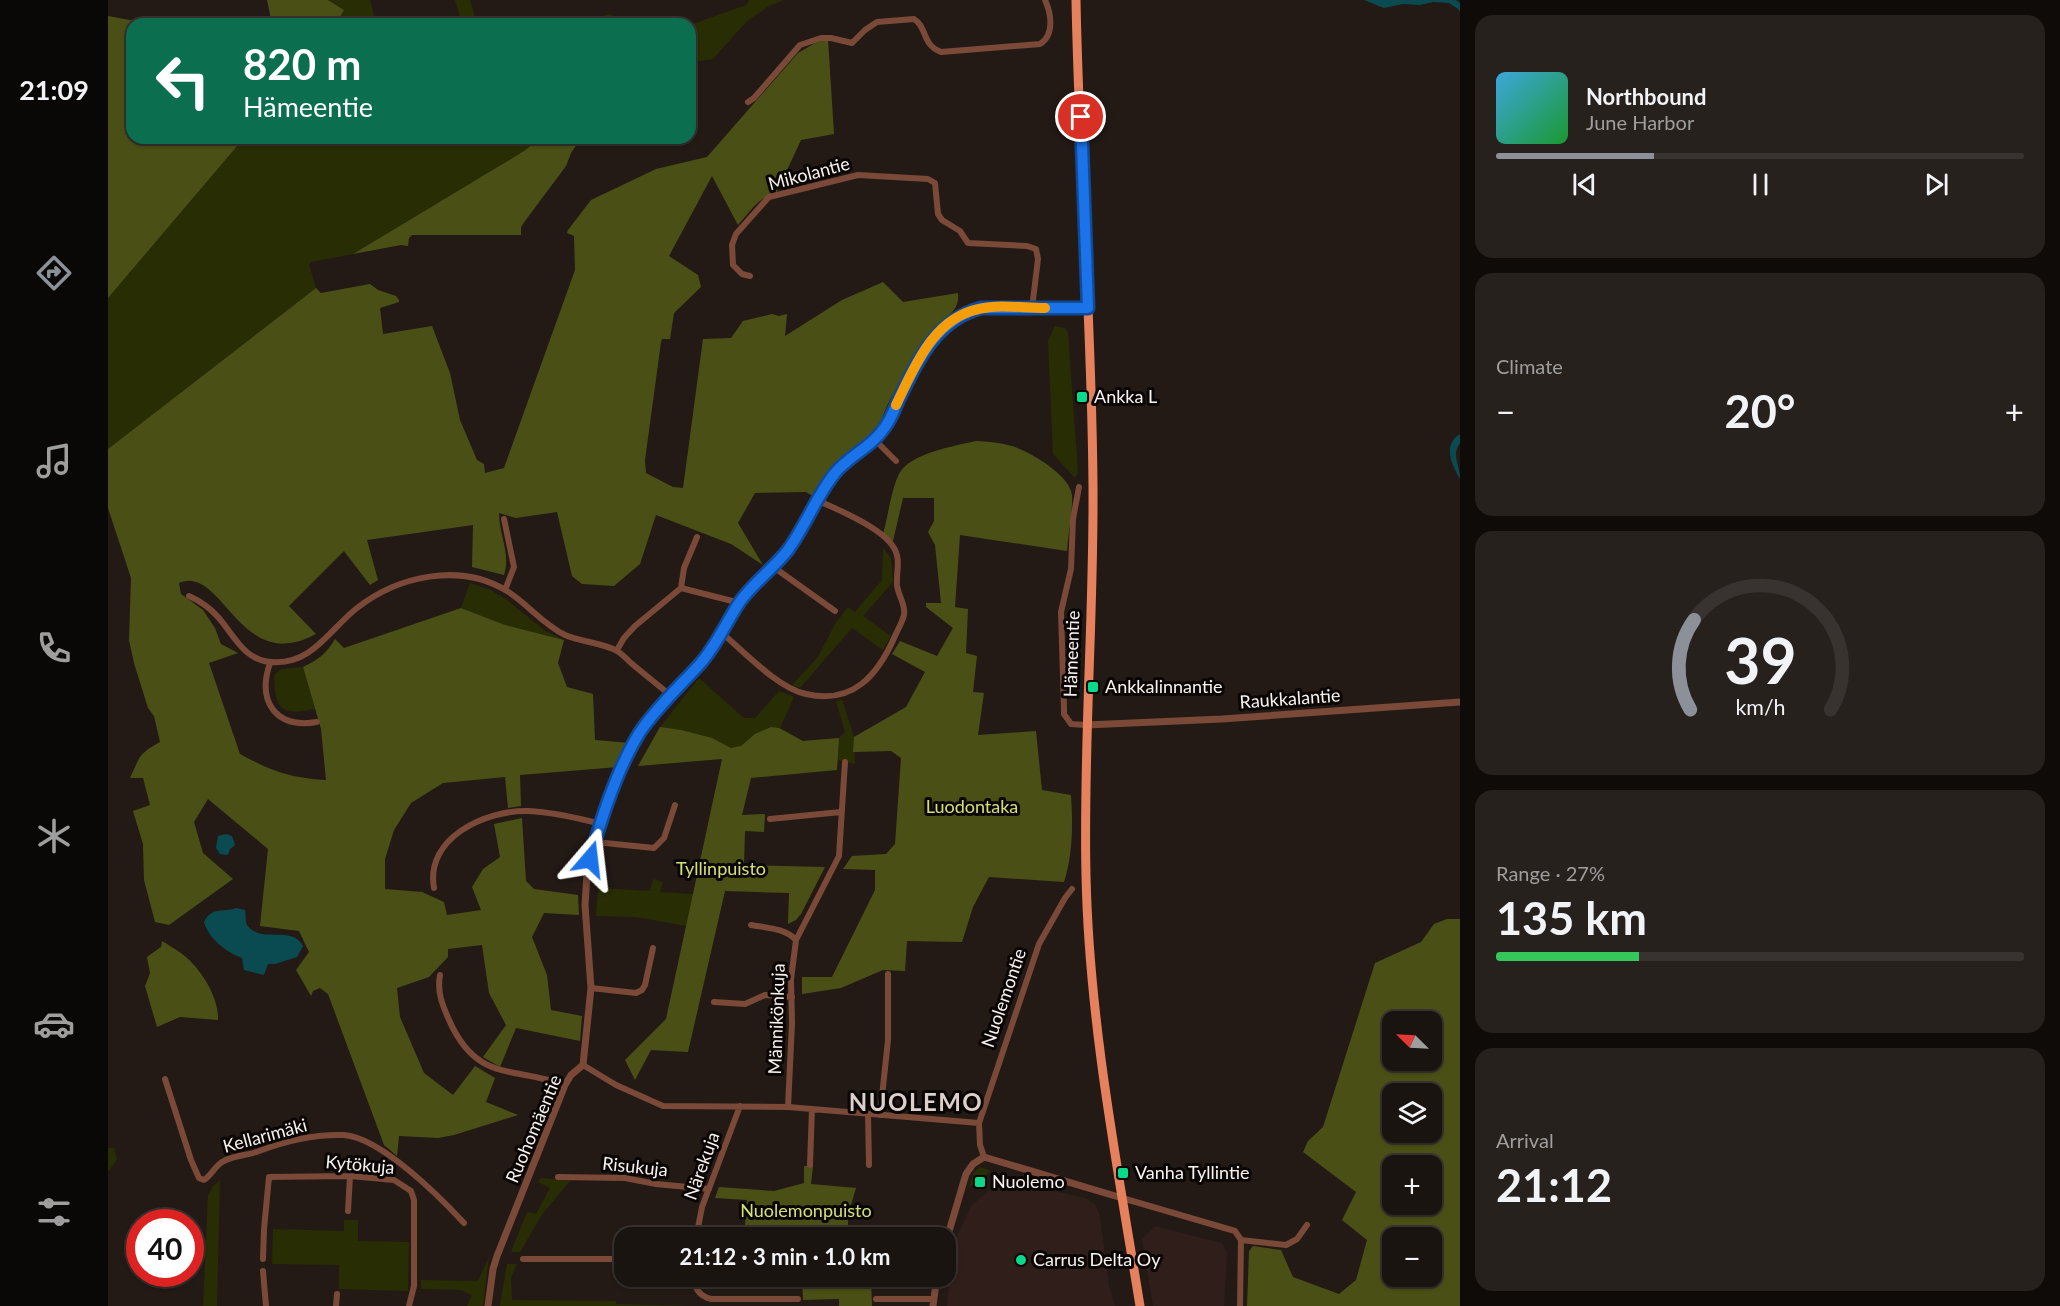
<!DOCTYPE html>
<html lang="en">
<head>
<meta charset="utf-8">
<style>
  :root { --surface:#1a1410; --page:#27211e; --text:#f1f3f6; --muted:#9f9e9f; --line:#383330; --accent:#8c9099 }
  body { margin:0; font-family:Lato,sans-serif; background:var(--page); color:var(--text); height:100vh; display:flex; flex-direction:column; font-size:22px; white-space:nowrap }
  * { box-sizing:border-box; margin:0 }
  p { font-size:20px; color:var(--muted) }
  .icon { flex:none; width:33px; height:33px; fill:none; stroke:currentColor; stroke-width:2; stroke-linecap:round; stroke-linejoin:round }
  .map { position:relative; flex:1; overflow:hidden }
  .details { display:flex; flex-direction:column; gap:15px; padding:15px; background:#0e0b09; width:600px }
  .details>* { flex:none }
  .hud { position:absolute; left:18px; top:18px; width:570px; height:126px; border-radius:18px; box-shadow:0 2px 4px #0004,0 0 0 2px var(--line); background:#0b6e4f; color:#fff; overflow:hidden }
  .needle { width:39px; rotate:294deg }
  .buttons { position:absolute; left:1274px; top:1011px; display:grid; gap:12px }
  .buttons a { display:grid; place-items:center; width:60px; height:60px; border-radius:12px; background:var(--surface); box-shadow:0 2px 4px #0004,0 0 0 2px var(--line); font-size:30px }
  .speed { position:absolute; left:18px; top:1209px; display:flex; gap:12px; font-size:30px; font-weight:700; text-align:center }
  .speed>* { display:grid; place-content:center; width:78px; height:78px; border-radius:50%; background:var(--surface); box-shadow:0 2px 4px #0004,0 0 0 2px var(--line); line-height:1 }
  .speed .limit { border:9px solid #d22; background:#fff; color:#111 }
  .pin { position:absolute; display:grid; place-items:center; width:51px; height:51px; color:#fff; margin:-26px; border:3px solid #fff; border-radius:50%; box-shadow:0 2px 6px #0007 }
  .me { position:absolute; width:66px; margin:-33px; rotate:17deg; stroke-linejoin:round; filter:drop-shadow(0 0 4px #0008) }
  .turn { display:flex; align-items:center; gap:21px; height:126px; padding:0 18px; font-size:27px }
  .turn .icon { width:78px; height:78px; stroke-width:2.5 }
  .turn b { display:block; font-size:42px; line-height:51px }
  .big { font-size:45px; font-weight:700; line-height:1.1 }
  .details .card { flex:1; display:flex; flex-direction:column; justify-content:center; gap:9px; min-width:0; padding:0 21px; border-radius:18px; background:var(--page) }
  .details .dial { align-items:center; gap:0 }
  .dial svg { height:156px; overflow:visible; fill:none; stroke:var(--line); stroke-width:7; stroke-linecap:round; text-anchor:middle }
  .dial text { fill:var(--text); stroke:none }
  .song { display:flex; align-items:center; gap:18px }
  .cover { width:72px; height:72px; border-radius:9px; background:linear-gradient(135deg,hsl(200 70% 55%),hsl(130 70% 35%)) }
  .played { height:6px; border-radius:3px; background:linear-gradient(90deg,var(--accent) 30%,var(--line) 30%) }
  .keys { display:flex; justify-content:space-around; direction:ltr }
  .heat { display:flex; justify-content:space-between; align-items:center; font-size:33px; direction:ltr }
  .charge { height:9px; border-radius:4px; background:linear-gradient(90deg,#34c759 27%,var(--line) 0) }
  .trip { position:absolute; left:506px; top:1227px; width:342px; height:60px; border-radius:18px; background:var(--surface); box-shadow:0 2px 4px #0004,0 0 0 2px var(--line); font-weight:700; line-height:60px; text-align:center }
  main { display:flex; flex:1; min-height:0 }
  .dock { display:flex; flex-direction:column; width:108px; justify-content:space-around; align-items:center; background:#0a0806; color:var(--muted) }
  .dock .icon { width:42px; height:42px }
  .dock .active { color:var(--accent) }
  .dock b { font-size:27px; color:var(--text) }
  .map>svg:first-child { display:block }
</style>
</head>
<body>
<main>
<nav class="dock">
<b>21:09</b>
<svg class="icon active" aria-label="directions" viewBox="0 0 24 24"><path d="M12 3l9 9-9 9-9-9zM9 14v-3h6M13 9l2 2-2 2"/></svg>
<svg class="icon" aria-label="music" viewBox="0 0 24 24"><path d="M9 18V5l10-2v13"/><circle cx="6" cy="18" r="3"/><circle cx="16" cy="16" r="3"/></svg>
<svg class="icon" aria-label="phone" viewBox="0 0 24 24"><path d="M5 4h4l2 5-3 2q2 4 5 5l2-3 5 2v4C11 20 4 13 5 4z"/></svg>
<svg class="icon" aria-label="climate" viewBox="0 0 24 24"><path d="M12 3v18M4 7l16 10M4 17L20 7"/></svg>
<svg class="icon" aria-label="car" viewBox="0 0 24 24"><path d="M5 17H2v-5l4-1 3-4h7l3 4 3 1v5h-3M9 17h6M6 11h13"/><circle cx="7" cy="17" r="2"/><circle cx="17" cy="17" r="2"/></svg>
<svg class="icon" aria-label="filters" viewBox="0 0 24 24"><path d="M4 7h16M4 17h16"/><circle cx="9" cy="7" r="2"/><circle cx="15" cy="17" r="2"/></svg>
</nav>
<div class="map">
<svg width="1352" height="1306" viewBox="0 0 1352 1306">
  <rect width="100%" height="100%" fill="#231a16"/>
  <!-- industrial -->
  <path fill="#301e1a" d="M902 1181 977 1198 987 1204 992 1216 1001 1285 1007 1306H839L844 1247 863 1206 880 1191Z
    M1047 1226 1114 1243 1119 1252 1116 1306H1045L1034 1239Z"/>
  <!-- green -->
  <path fill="#292d04" d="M220 0H262L268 24H228L236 10Z
    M347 0H362L369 24H354Z
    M641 0H676L661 6 639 21 605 59 582 63V25L638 5Z
    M502 14 523 24H467Z
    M136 138H432L416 151 245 254 203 262 201 265 208 288 0 449V298Z
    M947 326 957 328 960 333 970 473 967 478 945 454 940 341Z
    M775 548 783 558 785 582 755 616 783 636 775 650 744 628 692 688 684 685 710 657 727 624 740 607 747 612 774 580Z
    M362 583 383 590 399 600 436 630 456 640 397 625 353 608Z
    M195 667 207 709C173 716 167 710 166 675L173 669Z
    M591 678 636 718H647L671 691 686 697 672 728 695 741 731 738 737 732 728 701 734 699 746 737 747 764 729 760V748L530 766 552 727Z
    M545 879 555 882 552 892 585 894 578 926 528 917 488 916 490 888 542 891Z
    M0 1148H6L9 1159 0 1172Z
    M872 1167 882 1170 881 1173 861 1187 866 1172Z
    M433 1178 462 1181 433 1216 412 1252H403L419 1212 428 1214 442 1188 430 1182Z
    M112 1180 109 1306H95L100 1195 105 1186Z
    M236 1220H250V1241L301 1242 300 1291 231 1289V1265L164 1264 165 1229 236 1231Z
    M381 1257 375 1306H359L364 1295 353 1290 313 1289V1280L370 1281Z
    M399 1264H409L403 1277 404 1300 508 1301V1304L585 1306H392Z"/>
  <!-- forest -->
  <path fill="#4a5015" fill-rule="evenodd" d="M159 0H220L236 10 228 24H164Z
    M0 16 43 24H24V138H136L0 298Z
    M720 39 726 134 693 140 668 194C651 196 641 213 630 225L604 176 561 256 590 275 593 287 566 313 562 339H554L553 342 537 460 538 473 565 487 575 488 595 339 623 338 635 321 664 314 671 316 679 314 677 336 734 300 775 282 795 302 850 293C852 313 837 315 826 329 808 353 793 378 780 404 776 412 773 422 769 429 761 441 748 448 738 458 725 470 716 482 708 498L698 492 647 493 630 523 655 565 623 544 548 515 532 564 506 586 474 584 464 576 449 512 408 518 391 513C391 535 403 554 396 575L364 567 365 525 259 540 270 580 262 585 236 551 181 606 208 634C131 676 115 564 71 583L73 594 95 610 107 628 113 644 130 653 101 663 132 754C163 771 182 778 218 780L213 729 195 667C210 660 219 653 227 639L236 648 353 608 397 625 456 640 450 663 459 687 485 694 487 740 523 743 510 767 412 775 413 806 400 808 397 777 335 783 303 803 286 830 277 859V889L314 892 336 902 339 915 373 910 364 887 375 869 392 857 386 824 414 818 418 881 426 889 470 895 471 915 436 913 424 937 439 975 443 1010 474 1016 472 1041 408 1028 392 1067 375 1057 398 1025 381 993 374 945 340 949V957L321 977 289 988 292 1017 316 1073 345 1095 367 1066 387 1078 378 1102 410 1115 346 1135 330 1138 291 1136 289 1156 276 1145 220 994 212 988 205 991 203 996 188 970 201 952 191 931 152 926 160 849 100 799 86 822 95 853 125 879 61 925 47 922 36 880 35 844 25 811 42 805 35 778H22C32 757 30 754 52 742L46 716 40 708 26 663 21 640 23 578 0 508V449L208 288 213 293 262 284 270 290 288 296 291 300V302L272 308 275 334 324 326 342 373 352 420 369 460 376 464 377 473 396 468 467 270 466 236 459 233 460 230 483 200 548 169 599 157 690 53 707 43Z
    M432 138H473L463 153 458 166 417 221 413 227V235H304L301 238 300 246 293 245 245 254 416 151Z
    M868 441C884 442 900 443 914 450 930 457 962 477 964 495 965 512 960 533 959 551L852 535 847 607 860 609 858 653 869 656 865 692 876 693 870 735 928 731 934 790 963 795C965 823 965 854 956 882L881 877 865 907 854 942 799 941 797 971 775 970 733 988 694 994V977H724L767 890V870L735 869 744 856 778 854 787 844 793 758 783 751 745 752 746 737 798 707 817 672 784 654 792 641 829 656 845 628 818 607V603H833L827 545 820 532 826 521V498H795L785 541 775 534C780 517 783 490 791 474 802 453 847 446 868 441Z
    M552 727 573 730 604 738 623 748 633 746 647 734 663 727 671 728 695 741 731 738 729 770 643 778 634 815 657 814 656 832 637 831 636 865 717 867 693 914 688 920 680 924 681 893 617 891 580 1052 543 1050 527 1080 517 1060 558 1019 614 759 530 766Z
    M1339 919H1352V1306H1139L1141 1251 1145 1246 1173 1250 1185 1277 1231 1294 1248 1280 1259 1240 1234 1220 1248 1192 1195 1152 1200 1141 1215 1127 1267 963 1313 942 1326 924ZM1284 1022H1323V1060H1284ZM1284 1094H1323V1132H1284ZM1284 1166H1323V1204H1284ZM1284 1238H1323V1276H1284Z
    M54 941C65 948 77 954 85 964 98 978 111 1001 110 1020L72 1017 49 1027 37 986 42 973 39 957 53 947Z
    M696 1166H705L703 1184 748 1188 740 1215V1237H636L639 1200 607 1198 611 1187 666 1191 696 1183Z
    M694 1277H763L764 1306H731V1299L695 1300Z"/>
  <!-- water -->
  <path fill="#0a4b52" d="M1256 0H1348L1352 3V12L1350 9 1341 3 1325 2 1312 5 1295 4 1276 8Z
    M1352 434V443C1343 455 1352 465 1352 479 1344 465 1334 445 1352 434Z
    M118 834 124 836 127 845 122 849 120 855 112 854 108 848 110 836Z
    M128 908 137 910C138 915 137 921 139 925 153 945 183 924 195 946L189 957 167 964H160L156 975 136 970 134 958C118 952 101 939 96 922 104 906 115 913 128 908Z"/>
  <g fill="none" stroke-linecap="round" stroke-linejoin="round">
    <!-- minor -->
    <path stroke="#7a4938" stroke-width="6" d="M640 102 646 98 692 45 713 38H723L744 43 757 30 769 22 806 19C820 28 813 44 833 52L932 44C947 35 943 13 937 0
      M642 276 634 274 625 265 624 245 628 234 661 197 750 175 820 179 827 183 830 214 834 220 852 231 860 243 919 246 928 249 930 259 924 308
      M767 440 788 461
      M971 487 965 519 963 569 953 612 956 709V714L963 724 978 725
      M396 519 406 567 397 590
      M664 566 727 611
      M573 588 632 603
      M81 596C92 601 102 608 110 617 126 635 136 661 164 662 204 665 222 629 249 608 290 576 352 562 399 591 420 604 434 624 457 635 473 642 496 643 509 651 514 654 519 659 523 663 536 674 549 684 562 695
      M614 633C636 652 670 688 698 694 745 705 770 675 787 636 790 629 794 623 796 615 798 604 790 596 789 585 788 570 794 558 784 545 771 527 731 510 711 501
      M509 650 516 638 527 626 573 588 576 568 589 537
      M162 663C149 701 167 729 209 722
      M662 819 733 812
      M487 842 546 848 556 838 567 805
      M326 888C317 838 377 810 420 811 444 812 470 818 493 824
      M643 925C659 928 677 928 688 940
      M332 975C329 992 334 1004 341 1020 369 1083 405 1066 457 1085
      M483 988 528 993 534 990 537 985 545 948
      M606 1002 637 1004 657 995 684 997
      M475 1065 508 1085 555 1106 680 1107 871 1123
      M57 1079 83 1160 91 1178 96 1180C104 1175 107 1165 116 1161 127 1155 139 1156 151 1151 177 1141 207 1134 236 1135 273 1138 331 1196 356 1223
      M680 1107 684 1023 683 979 688 940 731 856 737 762
      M760 1114 761 1165
      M772 1115 780 1040V974
      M876 1157 872 1145 871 1123 931 944 957 898 964 889
      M702 1165 704 1109
      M450 1177 517 1178 548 1184 601 1189
      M1014 1198 1127 1231 1133 1240 1132 1306
      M240 1211 242 1176
      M588 1238 594 1207 632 1106
      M1133 1240 1178 1245 1189 1239 1199 1225
      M155 1259 156 1229 161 1177 242 1176 286 1180 303 1191 306 1200V1286L301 1306
      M415 1259H516
      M155 1271 158 1306
      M586 1276C586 1288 591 1296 603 1299H690
      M768 1299H826
      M228 1306 229 1294"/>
    <!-- tertiary -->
    <path stroke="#7a4938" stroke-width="7" d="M978 725 1114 719 1352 702
      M837 1245 858 1174 865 1164 876 1157 1014 1198
      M380 1306 385 1269 389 1256 457 1085 463 1075 475 1065 483 988 477 905 479 874 493 824 513 772 531 734 566 690 593 663 632 603 689 537 719 484 729 471 749 452 767 440 778 426 818 348 831 332 843 321 858 312 873 308H980
      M825 1306 829 1276"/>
    <!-- trunk -->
    <path stroke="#e6815e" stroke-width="9" d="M968 0C971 162 984 324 985 487 986 616 975 746 978 875 981 1020 1009 1164 1032 1306"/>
  </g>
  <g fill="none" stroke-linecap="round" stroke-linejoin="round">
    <defs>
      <path id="route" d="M482 859C493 819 510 767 532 732 549 707 571 687 592 664 608 646 618 623 631 603 645 583 665 569 680 550 698 525 709 495 727 473 742 455 764 447 777 427 783 419 787 408 791 399 810 360 828 320 873 308H980L973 117"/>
    </defs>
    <!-- route casing -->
    <use href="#route" stroke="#114b97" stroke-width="15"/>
    <!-- route -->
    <use href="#route" stroke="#1a73e8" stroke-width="10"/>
    <!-- slow -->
    <path stroke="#f59e0b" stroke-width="10" d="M788 405C806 368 825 318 871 309 892 304 915 308 937 308"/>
  </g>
  <!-- markers -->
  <g fill="#0ad98b" stroke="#090605" stroke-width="2">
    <rect x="968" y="391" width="12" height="12" rx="3"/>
    <rect x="979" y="681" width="12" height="12" rx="3"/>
    <rect x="1009" y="1167" width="12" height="12" rx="3"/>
    <rect x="866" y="1176" width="12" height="12" rx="3"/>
    <circle cx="913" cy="1260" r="6"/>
  </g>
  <g text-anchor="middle" stroke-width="6" stroke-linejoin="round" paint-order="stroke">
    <!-- street labels -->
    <g font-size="18" fill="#f9f3f0" stroke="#090605">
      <text transform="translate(701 174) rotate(-15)" y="6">Mikolantie</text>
      <text transform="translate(964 654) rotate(-88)" y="6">Hämeentie</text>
      <text transform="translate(1182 699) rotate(-4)" y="6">Raukkalantie</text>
      <text transform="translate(896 998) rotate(-71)" y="6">Nuolemontie</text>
      <text transform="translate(669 1019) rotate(-88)" y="6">Männikönkuja</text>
      <text transform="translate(426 1129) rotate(-67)" y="6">Ruohomäentie</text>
      <text transform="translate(157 1136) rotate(-15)" y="6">Kellarimäki</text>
      <text transform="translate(252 1165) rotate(5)" y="6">Kytökuja</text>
      <text transform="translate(594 1166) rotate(-70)" y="6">Närekuja</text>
      <text transform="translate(527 1167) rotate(6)" y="6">Risukuja</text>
    </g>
    <!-- poi labels -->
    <g font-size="18" fill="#f9f3f0" stroke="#090605" text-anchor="start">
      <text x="986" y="403">Ankka L</text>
      <text x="997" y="693">Ankkalinnantie</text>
      <text x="1027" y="1179">Vanha Tyllintie</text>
      <text x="884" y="1188">Nuolemo</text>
      <text x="925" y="1266">Carrus Delta Oy</text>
    </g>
    <!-- park labels -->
    <g font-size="18" fill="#d3e177" stroke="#090605">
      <text x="864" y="813">Luodontaka</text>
      <text x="613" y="875">Tyllinpuisto</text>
      <text x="698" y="1217">Nuolemonpuisto</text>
    </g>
    <!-- district labels -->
    <g font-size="24" font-weight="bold" letter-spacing="1.5" fill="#ddd0cb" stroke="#090605">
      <text x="808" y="1111">NUOLEMO</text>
    </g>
  </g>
</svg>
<div class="buttons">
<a><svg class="needle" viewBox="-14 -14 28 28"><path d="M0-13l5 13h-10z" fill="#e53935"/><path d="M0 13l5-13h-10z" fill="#9f9e9f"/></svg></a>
<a><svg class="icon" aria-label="layers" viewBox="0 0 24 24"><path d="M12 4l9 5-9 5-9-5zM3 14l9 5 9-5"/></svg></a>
<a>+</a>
<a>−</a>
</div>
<div class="speed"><div class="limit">40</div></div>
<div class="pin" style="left:973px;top:117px;background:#d93025"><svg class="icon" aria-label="arrive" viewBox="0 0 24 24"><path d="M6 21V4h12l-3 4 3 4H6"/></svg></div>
<svg class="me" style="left:482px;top:859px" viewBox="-20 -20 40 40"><path d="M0-17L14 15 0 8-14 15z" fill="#1a73e8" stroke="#fff" stroke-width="4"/></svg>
<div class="trip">21:12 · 3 min · 1.0 km</div>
<div class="hud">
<div class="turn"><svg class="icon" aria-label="left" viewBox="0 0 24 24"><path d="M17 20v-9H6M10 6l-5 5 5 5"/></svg><div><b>820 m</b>Hämeentie</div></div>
</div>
</div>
<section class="details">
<div class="card">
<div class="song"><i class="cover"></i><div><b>Northbound</b><p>June Harbor</p></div></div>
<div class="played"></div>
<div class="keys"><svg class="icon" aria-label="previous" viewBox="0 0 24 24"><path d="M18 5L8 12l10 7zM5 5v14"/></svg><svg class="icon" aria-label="pause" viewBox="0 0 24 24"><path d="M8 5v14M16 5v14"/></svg><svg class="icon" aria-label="next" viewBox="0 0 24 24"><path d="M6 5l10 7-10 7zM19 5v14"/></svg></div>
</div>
<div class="card"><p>Climate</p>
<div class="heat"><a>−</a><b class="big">20°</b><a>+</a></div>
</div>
<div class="card dial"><svg viewBox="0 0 100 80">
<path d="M14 69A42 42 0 1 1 86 69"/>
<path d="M14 69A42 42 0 0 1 16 23" stroke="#8c9099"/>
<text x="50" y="56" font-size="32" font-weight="700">39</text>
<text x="50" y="72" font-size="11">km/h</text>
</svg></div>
<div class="card"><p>Range · 27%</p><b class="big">135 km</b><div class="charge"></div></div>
<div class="card"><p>Arrival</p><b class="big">21:12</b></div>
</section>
</main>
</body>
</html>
